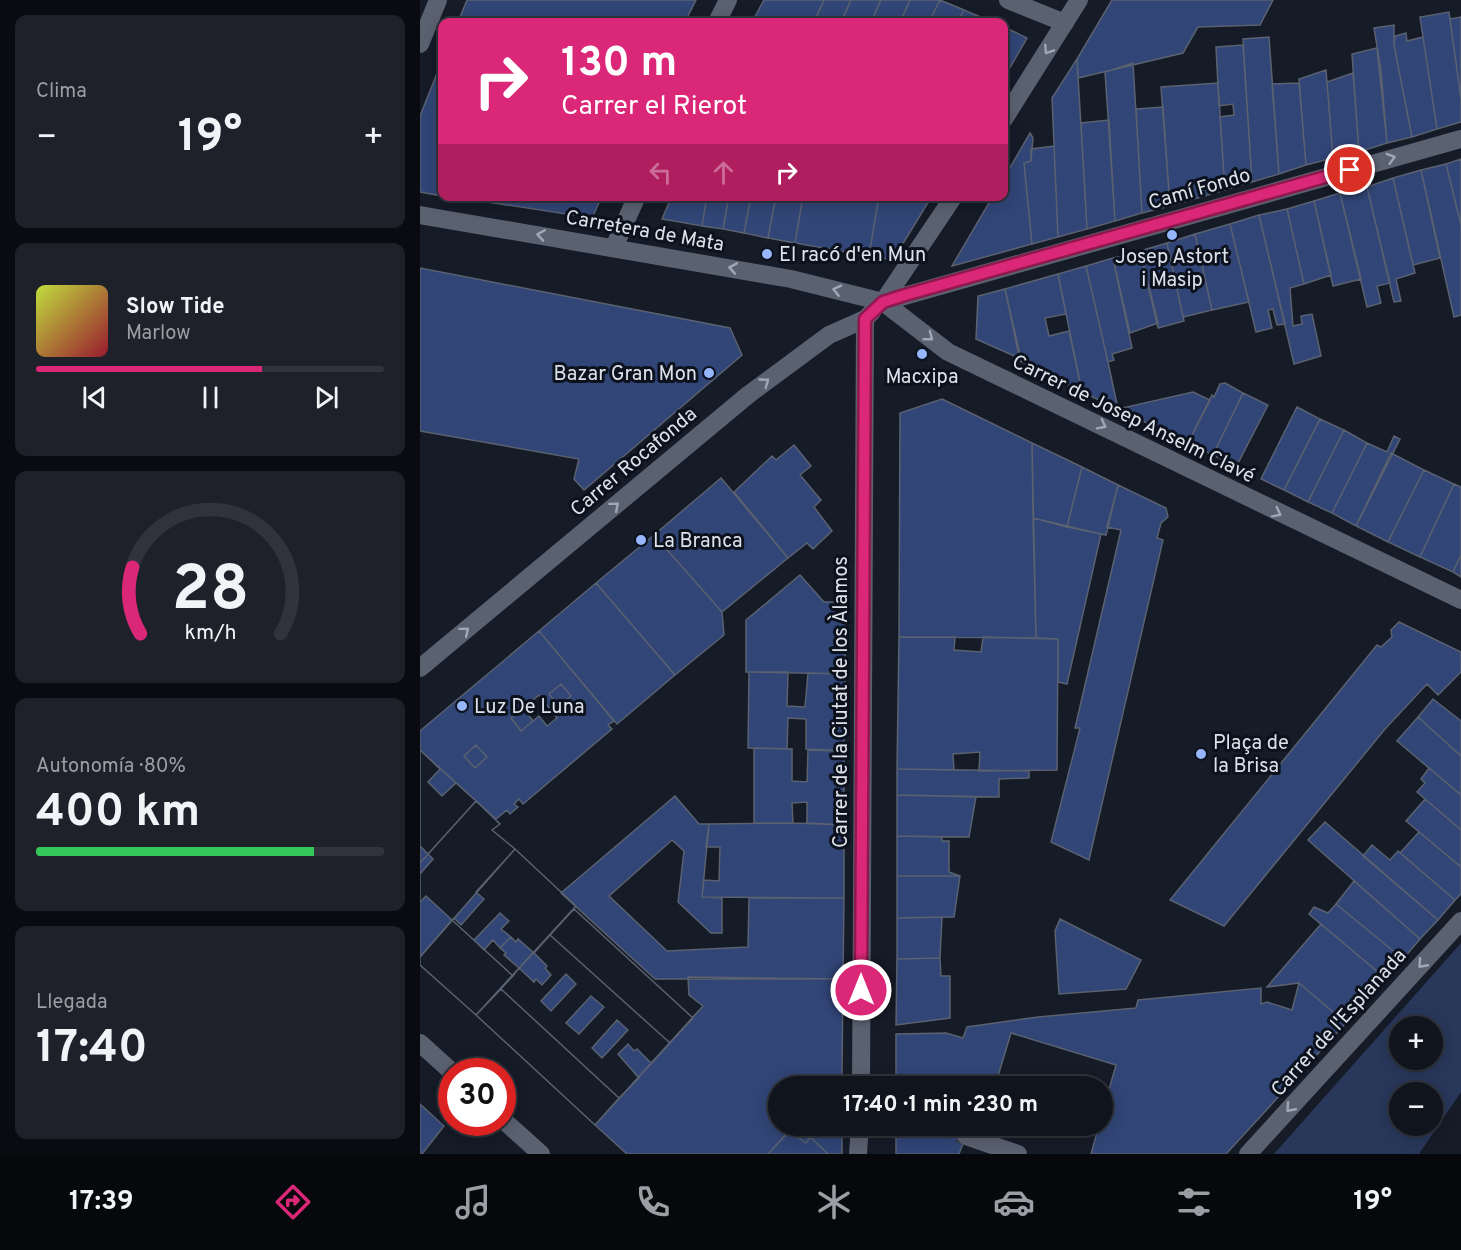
<!DOCTYPE html>
<html lang="es">
<head>
<meta charset="utf-8">
<style>
  :root { --surface:#10141d; --page:#1e212a; --text:#f1f3f6; --muted:#9c9ea4; --line:#30333b; --accent:#db2777 }
  body { margin:0; font-family:Overpass,sans-serif; background:var(--page); color:var(--text); height:100vh; display:flex; flex-direction:column; font-size:22px; white-space:nowrap }
  * { box-sizing:border-box; margin:0 }
  p { font-size:20px; color:var(--muted) }
  .icon { flex:none; width:33px; height:33px; fill:none; stroke:currentColor; stroke-width:2; stroke-linecap:round; stroke-linejoin:round }
  .map { position:relative; flex:1; overflow:hidden }
  .details { display:flex; flex-direction:column; gap:15px; padding:15px; background:#090b10; width:420px }
  .details>* { flex:none }
  .guide { position:absolute; left:18px; top:18px; width:570px; height:183px; border-radius:12px; box-shadow:0 3px 15px #0003,0 0 0 2px var(--line); background:#db2777; color:#fff; overflow:hidden }
  .fabs { position:absolute; left:969px; top:1016px; display:grid; gap:12px }
  .fabs a { display:grid; place-items:center; width:54px; height:54px; border-radius:50%; background:var(--surface); box-shadow:0 3px 15px #0003,0 0 0 2px var(--line); font-size:30px }
  .speed { position:absolute; left:18px; top:1058px; display:flex; gap:12px; font-size:30px; font-weight:700; text-align:center }
  .speed>* { display:grid; place-content:center; width:78px; height:78px; border-radius:50%; background:var(--surface); box-shadow:0 3px 15px #0003,0 0 0 2px var(--line); line-height:1 }
  .speed .limit { border:9px solid #d22; background:#fff; color:#111 }
  .pin { position:absolute; display:grid; place-items:center; width:51px; height:51px; color:#fff; margin:-26px; border:3px solid #fff; border-radius:50%; box-shadow:0 2px 6px #0007 }
  .me { position:absolute; width:66px; margin:-33px; rotate:0deg; stroke-linejoin:round; filter:drop-shadow(0 0 4px #0008) }
  .turn { display:flex; align-items:center; gap:21px; height:126px; padding:0 24px; font-size:27px }
  .turn .icon { width:78px; height:78px; stroke-width:2.5 }
  .turn b { display:block; font-size:42px; line-height:51px }
  .lanes { display:flex; align-items:center; height:57px; padding:0 24px; background:#0003; justify-content:center; gap:30px; direction:ltr }
  .lanes .off { opacity:.35 }
  .big { font-size:45px; font-weight:700; line-height:1.1 }
  .details .card { flex:1; display:flex; flex-direction:column; justify-content:center; gap:9px; min-width:0; padding:0 21px; border-radius:12px; background:var(--page) }
  .details .dial { align-items:center; gap:0 }
  .dial svg { height:156px; overflow:visible; fill:none; stroke:var(--line); stroke-width:7; stroke-linecap:round; text-anchor:middle }
  .dial text { fill:var(--text); stroke:none }
  .song { display:flex; align-items:center; gap:18px }
  .cover { width:72px; height:72px; border-radius:9px; background:linear-gradient(135deg,hsl(70 70% 55%),hsl(350 70% 35%)) }
  .played { height:6px; border-radius:3px; background:linear-gradient(90deg,var(--accent) 65%,var(--line) 65%) }
  .keys { display:flex; justify-content:space-around; direction:ltr }
  .heat { display:flex; justify-content:space-between; align-items:center; font-size:33px; direction:ltr }
  .charge { height:9px; border-radius:4px; background:linear-gradient(90deg,#34c759 80%,var(--line) 0) }
  .trip { position:absolute; left:348px; top:1076px; width:345px; height:60px; border-radius:30px; background:var(--surface); box-shadow:0 3px 15px #0003,0 0 0 2px var(--line); font-weight:700; line-height:60px; text-align:center }
  .tabs { display:flex; height:96px; justify-content:space-around; align-items:center; background:#06080c; color:var(--muted) }
  .tabs .icon { width:42px; height:42px }
  .tabs .current { color:var(--accent) }
  .tabs b { font-size:27px; color:var(--text) }
  main { display:flex; flex:1; min-height:0 }
  .map>svg:first-child { display:block }
</style>
</head>
<body>
<main>
<section class="details">
<div class="card"><p>Clima</p>
<div class="heat"><a>−</a><b class="big">19°</b><a>+</a></div>
</div>
<div class="card">
<div class="song"><i class="cover"></i><div><b>Slow Tide</b><p>Marlow</p></div></div>
<div class="played"></div>
<div class="keys"><svg class="icon" aria-label="previous" viewBox="0 0 24 24"><path d="M18 5L8 12l10 7zM5 5v14"/></svg><svg class="icon" aria-label="pause" viewBox="0 0 24 24"><path d="M8 5v14M16 5v14"/></svg><svg class="icon" aria-label="next" viewBox="0 0 24 24"><path d="M6 5l10 7-10 7zM19 5v14"/></svg></div>
</div>
<div class="card dial"><svg viewBox="0 0 100 80">
<path d="M14 69A42 42 0 1 1 86 69"/>
<path d="M14 69A42 42 0 0 1 10 35" stroke="#db2777"/>
<text x="50" y="56" font-size="32" font-weight="700">28</text>
<text x="50" y="72" font-size="11">km/h</text>
</svg></div>
<div class="card"><p>Autonomía · 80%</p><b class="big">400 km</b><div class="charge"></div></div>
<div class="card"><p>Llegada</p><b class="big">17:40</b></div>
</section>
<div class="map">
<svg width="1041" height="1154" viewBox="0 0 1041 1154">
  <rect width="100%" height="100%" fill="#151b27"/>
  <!-- green -->
  <path fill="#28375a" fill-rule="evenodd" d="M1041 943V1092L999 1154H854ZM980 1026H1012V1059H980ZM980 1092H1012V1125H980Z"/>
  <!-- building -->
  <path fill="#314576" stroke="#5a6170" stroke-width="1.5" fill-rule="evenodd" d="M47 0H276L265 22H38Z
    M344 0H404L394 22H332Z
    M404 0H431L421 22H394Z
    M431 0H461L451 22H421Z
    M461 0H490L480 22H451Z
    M490 0H520L509 22H480Z
    M520 0 544 10 538 22H509Z
    M692 0H853L840 25 778 27 763 53 658 78 657 59Z
    M544 10 570 21 538 22Z
    M1029 12 1041 99V122L1017 129 1000 17Z
    M1041 17V99L1030 19Z
    M974 25V45L992 137 967 143 961 71 954 28Z
    M584 27 607 38 584 78Z
    M986 33 987 41 1003 37 1017 129 992 137 974 45 975 36Z
    M849 37 859 174 832 182 823 39Z
    M823 45 832 182 805 190 800 117 814 115 813 104 799 106 796 47Z
    M957 48 967 143 939 152 932 54Z
    M657 59 667 229 638 237 632 98Z
    M22 61V196L0 192V116Z
    M713 63 722 213 695 221 685 72Z
    M906 70 913 158 886 165 879 79Z
    M933 73 939 152 913 158 907 82Z
    M798 83 805 190 750 206 741 87Z
    M879 83 886 165 859 174 852 84Z
    M743 107 750 206 722 213 716 109Z
    M689 120 695 221 667 229 661 123Z
    M610 133 613 138 611 161 604 163 612 244 532 266 573 196H584V178Z
    M634 146 638 237 612 244 604 163 611 161V149Z
    M1041 159V225L1026 164Z
    M1026 164 1041 225V315L1034 317 1001 170Z
    M1001 170 1020 258 993 265 973 178Z
    M973 178 995 273 976 279 981 301 974 302 947 187Z
    M947 187 970 283 957 286 961 303 947 307 920 193Z
    M920 193 941 279 913 286 894 201Z
    M29 196H182L172 218Z
    M252 196H287L282 226 242 219Z
    M287 196H309L303 229 282 226Z
    M309 196H331L324 233 303 229Z
    M331 196H356L348 238 324 233Z
    M356 196H383L375 243 348 238Z
    M383 196H459L449 256 375 243Z
    M459 196H512L473 260 449 256Z
    M894 201 911 275 884 284 867 209Z
    M867 209 884 284 870 288 873 326 882 324 881 316 892 314 901 356 874 364 839 215Z
    M839 215 865 324 857 325 853 309 848 310 852 328 836 332 810 224Z
    M810 224 829 302 792 310 775 234Z
    M775 234 792 310 763 317 747 243Z
    M747 243 764 321 738 328 720 251Z
    M720 251 738 323 710 333 693 258Z
    M693 258 712 348 692 354 694 360 688 362 666 266Z
    M666 266 688 362 698 409 662 392 638 274Z
    M0 268 310 328 322 355 164 490 154 479 159 459 0 431Z
    M638 274 646 314 625 318 629 336 649 331 662 392 600 361 585 289Z
    M585 289 601 359 556 339 558 296Z
    M805 383 823 393 793 455 768 443 792 395 794 397 800 384Z
    M773 392 790 400 768 443 698 409Z
    M823 393 848 405 816 467 793 455Z
    M522 399 612 443 616 638 479 637 480 413Z
    M877 407 900 419 864 490 841 479Z
    M900 419 924 430 888 502 864 490Z
    M924 430 947 443 912 513 888 502Z
    M974 436 980 439 936 526 912 513 947 443 967 452Z
    M612 443 662 467 647 527 613 518Z
    M374 445 391 466 380 475 401 500 394 507 412 531 393 549 387 543 368 558 314 492 352 456 356 460Z
    M971 453 1004 470 968 542 936 526Z
    M662 467 698 485 686 535 647 527Z
    M1004 470 1034 484 1000 557 968 542Z
    M301 478 368 558 302 612 234 535Z
    M1034 484 1041 487V555L1033 572 1000 557Z
    M698 485 746 508 748 517 741 523 737 538 743 540 669 860 631 842 660 728H655L701 530 687 527Z
    M613 518 681 534 647 684 638 682V639L616 638Z
    M234 535 302 612 304 635 255 675 176 583Z
    M1041 555V577L1033 572Z
    M380 575 404 602H425V674L326 672V620Z
    M176 583 255 675 197 724 119 631Z
    M979 622 1041 652V672L1018 695 1007 684 965 729 804 926 750 900 957 645 961 647 972 637 971 630Z
    M119 631 194 721 188 725 192 729 103 804 99 799 94 804 98 807 90 814 87 810 76 819 0 750V731ZM141 684 151 696 139 706 129 694ZM103 708 113 721 101 731 91 718ZM56 745 67 757 55 768 44 756Z
    M479 637H535L534 650 561 652 563 637 638 639 637 770 559 771 560 752 533 754 534 770 477 769Z
    M329 672H368L367 706 385 707 388 673 425 674 424 751 386 749V719L368 718 367 749 328 748Z
    M141 684 151 696 139 706 129 694Z
    M119 695 137 718 127 726 119 716 113 721 103 708Z
    M1013 699 1041 721V756L998 717Z
    M103 708 113 721 101 731 91 718Z
    M998 717 1041 756V795L977 741Z
    M56 745 67 757 55 768 44 756Z
    M334 748 372 749V781L387 782 388 750 424 751V825L387 823V802L372 803 373 823H334Z
    M0 750 20 769 8 782 22 796 36 783 56 801 8 854 0 846Z
    M0 750 56 801 0 863Z
    M1009 768 1041 795V830L997 792 1005 783 1001 779Z
    M477 769 609 771V778L579 779V797L477 795Z
    M477 795 556 797 549 837 477 836Z
    M255 796 279 824H289L282 897 302 898V933H291L258 902 264 851 252 840 189 896 247 951 328 947 329 898H424L423 979H235L141 893Z
    M1005 799 1041 830V867L986 821Z
    M56 801 80 824 72 830 95 849 0 957V863Z
    M56 801 80 824 72 830 95 849 0 957V874L13 859 8 854Z
    M905 822 1018 920 1000 939 888 840Z
    M373 823 424 825V898L282 897 284 880 299 881 300 847H286L289 824Z
    M999 832 1041 867V894L1035 900 980 853Z
    M477 836 522 837V841H529V872L540 876H477Z
    M952 845 970 860 978 851 1035 900 1018 920 943 856Z
    M95 849 156 906 114 953 98 939 96 942 91 937 80 948 86 953 84 955 99 968 93 976 32 920 34 918 41 925 64 899 56 892Z
    M95 849 156 906 56 1015 0 965V957Z
    M477 876H540L534 917 477 918Z
    M934 881 1000 939 983 959 916 904Z
    M6 896 32 920 0 957V902Z
    M916 904 983 959 965 978 889 914 894 907 908 913Z
    M154 909 273 1018 250 1043 130 935Z
    M154 909 273 1018 175 1125 56 1015Z
    M80 913 89 921 81 929 91 937 80 948 73 940 64 950 54 940Z
    M522 917 520 958 477 959V918Z
    M640 919 721 960 706 989 639 994 635 931Z
    M32 920 93 976 56 1015 0 965V957Z
    M901 924 965 978 926 1023 879 983 847 987Z
    M130 935 250 1043 231 1063 217 1049 214 1051 208 1044 198 1054 219 1078 199 1098 81 989 99 968 114 982 116 979 122 985 131 975 125 968 127 966 114 953ZM171 996 184 1007 159 1034 146 1023Z
    M520 958 521 976H530V1018L476 1025 477 959Z
    M146 974 156 984 131 1011 121 1001Z
    M268 977 423 979 422 1074 411 1086H358V1125H375L348 1154H207L175 1125 283 1006 269 995Z
    M879 983 926 1023 806 1154H671L679 1125H682V1114L696 1065 591 1033 575 1086H476V1034L526 1033 543 1038 547 1027 618 1017 716 1008 718 1000 841 988V1004L847 1002 872 1010Z
    M81 989 199 1098 175 1125 56 1015Z
    M197 1020 208 1030 182 1058 172 1048Z
    M422 1074V1086H411Z
    M0 1104 24 1126 2 1154H0Z
    M375 1125H422V1154H408L390 1137 386 1143 369 1131Z
    M476 1125H550L539 1154H476Z
    M369 1131 386 1143 390 1137 408 1154H348Z"/>
  <g fill="none" stroke-linecap="round" stroke-linejoin="round">
    <!-- street-tunnel -->
    <path stroke="#333944" stroke-width="18" stroke-dasharray="18 9" stroke-linecap="butt" d="M513 1125 546 1136"/>
    <!-- street -->
    <path stroke="#5a6170" stroke-width="18" d="M588 0 645 23
      M297 22 308 0
      M0 44 18 0
      M584 119 659 0
      M534 196 463 302 1041 139
      M0 215 371 279 463 302 528 352 1041 600
      M194 247 217 196
      M0 668 328 395 409 335 445 319 452 312
      M441 1086 445 319
      M546 1136 598 1154
      M438 1154 440 1125
      M828 1154 1041 921"/>
    <!-- secondary -->
    <path stroke="#5a6170" stroke-width="18" d="M0 1043 32 1072
      M82 1119 121 1154"/>
  </g>
  <!-- one-way arrows -->
  <defs><path id="oneway-chevron" d="M-2-3.5L2.5 0L-2 3.5" fill="none" stroke-width="1.6" stroke-linecap="round" stroke-linejoin="round" transform="scale(1.5)"/></defs>
  <g stroke="#a2a8b3">
    <use href="#oneway-chevron" transform="translate(628 50) rotate(123)"/>
    <use href="#oneway-chevron" transform="translate(971 158) rotate(-16)"/>
    <use href="#oneway-chevron" transform="translate(121 235) rotate(-171)"/>
    <use href="#oneway-chevron" transform="translate(313 268) rotate(-170)"/>
    <use href="#oneway-chevron" transform="translate(417 290) rotate(-166)"/>
    <use href="#oneway-chevron" transform="translate(509 337) rotate(38)"/>
    <use href="#oneway-chevron" transform="translate(345 382) rotate(-36)"/>
    <use href="#oneway-chevron" transform="translate(682 425) rotate(27)"/>
    <use href="#oneway-chevron" transform="translate(195 506) rotate(-40)"/>
    <use href="#oneway-chevron" transform="translate(857 513) rotate(27)"/>
    <use href="#oneway-chevron" transform="translate(45 631) rotate(-40)"/>
    <use href="#oneway-chevron" transform="translate(1002 964) rotate(132)"/>
    <use href="#oneway-chevron" transform="translate(870 1108) rotate(132)"/>
  </g>
  <g fill="none" stroke-linecap="round" stroke-linejoin="round">
    <defs>
      <path id="route" d="M441 990 445 319 463 302 485 295 930 170"/>
    </defs>
    <!-- route casing -->
    <use href="#route" stroke="#8e194d" stroke-width="15"/>
    <!-- route -->
    <use href="#route" stroke="#db2777" stroke-width="10"/>
  </g>
  <!-- markers -->
  <g fill="#96b6fd" stroke="#0c121d" stroke-width="2">
    <circle cx="752" cy="235" r="6"/>
    <circle cx="347" cy="254" r="6"/>
    <circle cx="502" cy="354" r="6"/>
    <circle cx="289" cy="373" r="6"/>
    <circle cx="221" cy="540" r="6"/>
    <circle cx="42" cy="706" r="6"/>
    <circle cx="781" cy="754" r="6"/>
  </g>
  <g text-anchor="middle" stroke-width="6" stroke-linejoin="round" paint-order="stroke">
    <!-- street labels -->
    <g font-size="20" fill="#dde2ea" stroke="#0c121d">
      <text transform="translate(779 188) rotate(-16)" y="7">Camí Fondo</text>
      <text transform="translate(225 230) rotate(10)" y="7">Carretera de Mata</text>
      <text transform="translate(714 418) rotate(26)" y="7">Carrer de Josep Anselm Clavé</text>
      <text transform="translate(213 461) rotate(-40)" y="7">Carrer Rocafonda</text>
      <text transform="translate(420 702) rotate(-90)" y="7">Carrer de la Ciutat de los Àlamos</text>
      <text transform="translate(918 1022) rotate(-48)" y="7">Carrer de l'Esplanada</text>
    </g>
    <!-- poi labels -->
    <g font-size="20" fill="#dde2ea" stroke="#0c121d" text-anchor="start">
      <text x="359" y="261">El racó d'en Mun</text>
      <text x="752" y="263" text-anchor="middle">Josep Astort<tspan x="752" dy="23">i Masip</tspan></text>
      <text x="277" y="380" text-anchor="end">Bazar Gran Mon</text>
      <text x="502" y="383" text-anchor="middle">Macxipa</text>
      <text x="233" y="547">La Branca</text>
      <text x="54" y="713">Luz De Luna</text>
      <text x="793" y="749">Plaça de<tspan x="793" dy="23">la Brisa</tspan></text>
    </g>
  </g>
</svg>
<div class="fabs">
<a>+</a>
<a>−</a>
</div>
<div class="speed"><div class="limit">30</div></div>
<div class="pin" style="left:930px;top:170px;background:#d93025"><svg class="icon" aria-label="arrive" viewBox="0 0 24 24"><path d="M6 21V4h12l-3 4 3 4H6"/></svg></div>
<svg class="me" style="left:441px;top:990px" viewBox="-20 -20 40 40"><circle r="17" fill="#db2777" stroke="#fff" stroke-width="3"/><path d="M0-11L8 9 0 5-8 9z" fill="#fff"/></svg>
<div class="trip">17:40 · 1 min · 230 m</div>
<div class="guide">
<div class="turn"><svg class="icon" aria-label="right" viewBox="0 0 24 24"><path d="M7 20v-9h11M14 6l5 5-5 5"/></svg><div><b>130 m</b>Carrer el Rierot</div></div>
<div class="lanes"><svg class="icon off" aria-label="left" viewBox="0 0 24 24"><path d="M17 20v-9H6M10 6l-5 5 5 5"/></svg><svg class="icon off" aria-label="ahead" viewBox="0 0 24 24"><path d="M12 20V5M6 11l6-6 6 6"/></svg><svg class="icon" aria-label="right" viewBox="0 0 24 24"><path d="M7 20v-9h11M14 6l5 5-5 5"/></svg></div>
</div>
</div>
</main>
<nav class="tabs">
<b>17:39</b>
<svg class="icon current" aria-label="directions" viewBox="0 0 24 24"><path d="M12 3l9 9-9 9-9-9zM9 14v-3h6M13 9l2 2-2 2"/></svg>
<svg class="icon" aria-label="music" viewBox="0 0 24 24"><path d="M9 18V5l10-2v13"/><circle cx="6" cy="18" r="3"/><circle cx="16" cy="16" r="3"/></svg>
<svg class="icon" aria-label="phone" viewBox="0 0 24 24"><path d="M5 4h4l2 5-3 2q2 4 5 5l2-3 5 2v4C11 20 4 13 5 4z"/></svg>
<svg class="icon" aria-label="climate" viewBox="0 0 24 24"><path d="M12 3v18M4 7l16 10M4 17L20 7"/></svg>
<svg class="icon" aria-label="car" viewBox="0 0 24 24"><path d="M5 17H2v-5l4-1 3-4h7l3 4 3 1v5h-3M9 17h6M6 11h13"/><circle cx="7" cy="17" r="2"/><circle cx="17" cy="17" r="2"/></svg>
<svg class="icon" aria-label="filters" viewBox="0 0 24 24"><path d="M4 7h16M4 17h16"/><circle cx="9" cy="7" r="2"/><circle cx="15" cy="17" r="2"/></svg>
<b>19°</b>
</nav>
</body>
</html>
